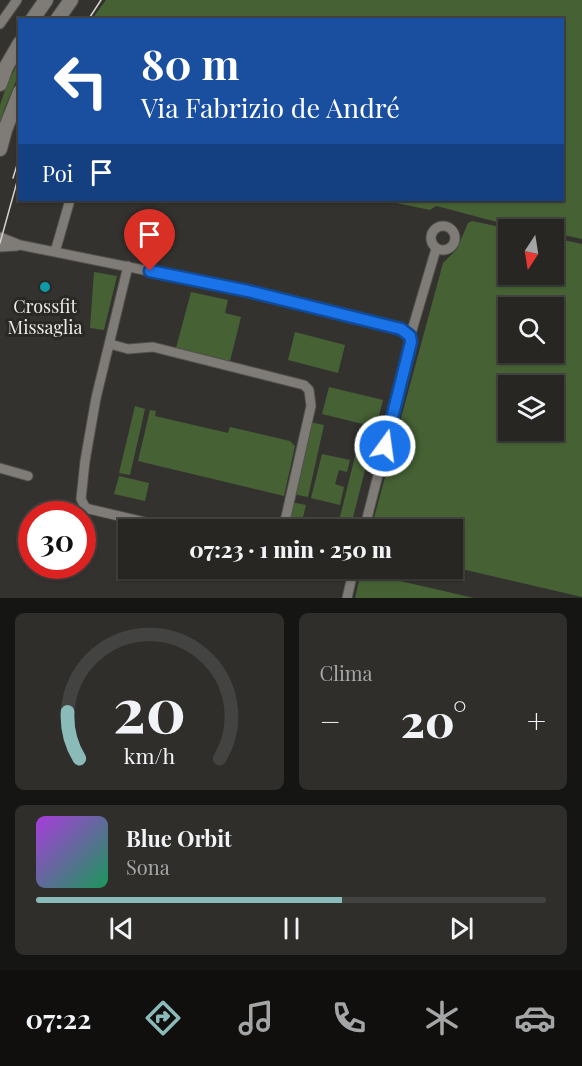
<!DOCTYPE html>
<html lang="it">
<head>
<meta charset="utf-8">
<style>
  :root { --surface:#272623; --page:#2f2e2b; --text:#f1f3f6; --muted:#a4a5a6; --line:#434341; --accent:#8bbbb9 }
  body { margin:0; font-family:"Playfair Display",serif; background:var(--page); color:var(--text); height:100vh; display:flex; flex-direction:column; font-size:22px; white-space:nowrap }
  * { box-sizing:border-box; margin:0 }
  p { font-size:20px; color:var(--muted) }
  .icon { flex:none; width:33px; height:33px; fill:none; stroke:currentColor; stroke-width:2; stroke-linecap:round; stroke-linejoin:round }
  .map { position:relative; height:598px; overflow:hidden }
  .side { display:flex; flex-direction:column; gap:15px; padding:15px; background:#151513; flex:1 }
  .side>* { flex:none }
  .hud { position:absolute; left:18px; top:18px; width:546px; height:183px; border-radius:0px; box-shadow:0 2px 4px #0004,0 0 0 2px var(--line); background:#1a4fa0; color:#fff; overflow:hidden }
  .needle { width:39px; rotate:192deg }
  .tools { position:absolute; left:498px; top:219px; display:grid; gap:12px }
  .tools a { display:grid; place-items:center; width:66px; height:66px; border-radius:0px; background:var(--surface); box-shadow:0 2px 4px #0004,0 0 0 2px var(--line); font-size:30px }
  .speed { position:absolute; left:18px; top:501px; display:flex; gap:12px; font-size:30px; font-weight:700; text-align:center }
  .speed>* { display:grid; place-content:center; width:78px; height:78px; border-radius:50%; background:var(--surface); box-shadow:0 2px 4px #0004,0 0 0 2px var(--line); line-height:1 }
  .speed .limit { border:9px solid #d22; background:#fff; color:#111 }
  .pin { position:absolute; display:grid; place-items:center; width:51px; height:51px; color:#fff; margin:-62px -26px; border-radius:50% 50% 50% 0; rotate:-45deg; box-shadow:0 0 6px #0007 }
  .pin .icon { rotate:45deg }
  .me { position:absolute; width:66px; margin:-33px; rotate:14deg; stroke-linejoin:round; filter:drop-shadow(0 0 4px #0008) }
  .turn { display:flex; align-items:center; gap:21px; height:126px; padding:0 24px; font-size:27px }
  .turn .icon { width:78px; height:78px; stroke-width:2.5 }
  .turn b { display:block; font-size:42px; line-height:51px }
  .then { display:flex; align-items:center; height:57px; padding:0 24px; background:#0003; gap:12px; font-size:22px }
  .big { font-size:45px; font-weight:800; line-height:1.1 }
  .side .tile { flex:1; display:flex; flex-direction:column; justify-content:center; gap:9px; min-width:0; padding:0 21px; border-radius:9px; background:var(--page) }
  .side .dial { align-items:center; gap:0 }
  .dial svg { height:156px; overflow:visible; fill:none; stroke:var(--line); stroke-width:7; stroke-linecap:round; text-anchor:middle }
  .dial text { fill:var(--text); stroke:none }
  .song { display:flex; align-items:center; gap:18px }
  .cover { width:72px; height:72px; border-radius:9px; background:linear-gradient(135deg,hsl(280 70% 55%),hsl(150 70% 35%)) }
  .played { height:6px; border-radius:3px; background:linear-gradient(90deg,var(--accent) 60%,var(--line) 60%) }
  .keys { display:flex; justify-content:space-around; direction:ltr }
  .heat { display:flex; justify-content:space-between; align-items:center; font-size:33px; direction:ltr }
  .side .tiles { flex:1; display:grid; gap:15px; grid-template-columns:1fr 1fr }
  .tile:last-child { grid-column:span 2 }
  .trip { position:absolute; left:118px; top:519px; width:345px; height:60px; border-radius:0px; background:var(--surface); box-shadow:0 2px 4px #0004,0 0 0 2px var(--line); font-weight:800; line-height:60px; text-align:center }
  .tabs { display:flex; height:96px; justify-content:space-around; align-items:center; background:#100f0e; color:var(--muted) }
  .tabs .icon { width:42px; height:42px }
  .tabs .on { color:var(--accent) }
  .tabs b { font-size:27px; color:var(--text) }
  .map>svg:first-child { display:block }
</style>
</head>
<body>
<div class="map">
<svg width="582" height="598" viewBox="0 0 582 598">
  <rect width="100%" height="100%" fill="#34322f"/>
  <!-- green -->
  <path fill="#466234" fill-rule="evenodd" d="M106 0H582V239L554 233V230C513 230 476 215 436 206L430 210 382 200H562V20L92 19Z
    M19 60V74L5 107 0 123V105L6 87Z
    M472 221 510 229 508 274H554V238L582 244V597L453 567V530L371 529 443 263 457 249 468 223ZM508 308H554V352H508ZM508 386H554V430H508Z
    M94 272 117 276 104 330 90 328Z
    M191 292 228 300 225 313 241 317 230 361 176 348Z
    M295 332 345 345 338 373 288 360Z
    M329 387 383 400 350 529H337L363 424 322 414Z
    M135 406 145 409 130 475 119 473Z
    M150 410 156 411 155 416 228 433 230 427 290 441 295 446 284 496 138 461Z
    M310 422 324 425 308 497 293 494Z
    M322 454 350 460 347 472 339 470 335 484 344 487 340 505 311 498Z
    M119 476 149 483 145 501 114 494Z
    M291 502 306 505 300 529 285 530Z
    M361 572 474 598H355Z"/>
  <g fill="none" stroke-linecap="round" stroke-linejoin="round">
    <defs>
      <path id="street" d="M0 24 17 0
        M431 238a12 12 0 1 1 24 0a12 12 0 1 1-24 0Z
        M0 237 20 245 248 291 401 329 410 337
        M0 247 17 246
        M55 252 70 200
        M128 266 96 398 85 461 81 499 85 507 89 509 179 530
        M110 344 128 349 153 347 304 385 309 390 311 406 283 530
        M0 468 28 476
        M364 530 412 342 410 337 436 249
        M347 598 354 568"/>
      <path id="secondary" d="M32 20 46 0
        M57 20 71 0
        M0 84 6 67 20 43
        M0 149 5 130 20 92"/>
    </defs>
    <!-- street casing -->
    <use href="#street" stroke="#52504d" stroke-width="11"/>
    <!-- secondary casing -->
    <use href="#secondary" stroke="#52504d" stroke-width="16"/>
    <!-- street -->
    <use href="#street" stroke="#7f7c78" stroke-width="9"/>
    <!-- secondary -->
    <use href="#secondary" stroke="#7f7c78" stroke-width="14"/>
    <!-- tram -->
    <path stroke="#d5d3d1" stroke-width="1.5" d="M88 20 101 0
      M13 178 20 155
      M0 243 20 171"/>
  </g>
  <g fill="none" stroke-linecap="round" stroke-linejoin="round">
    <defs>
      <path id="route" d="M150 271 248 291 401 329 410 336 411 342 385 446"/>
    </defs>
    <!-- route casing -->
    <use href="#route" stroke="#114b97" stroke-width="15"/>
    <!-- route -->
    <use href="#route" stroke="#1a73e8" stroke-width="10"/>
  </g>
  <!-- markers -->
  <circle fill="#0f9aa8" stroke="#2a2825" stroke-width="2" cx="45" cy="287" r="6"/>
  <g text-anchor="middle" stroke-width="6" stroke-linejoin="round" paint-order="stroke">
    <!-- poi labels -->
    <g font-size="18" fill="#eceae8" stroke="#2a2825">
      <text x="45" y="313">Crossfit<tspan x="45" dy="21">Missaglia</tspan></text>
    </g>
  </g>
</svg>
<div class="tools">
<a><svg class="needle" viewBox="-14 -14 28 28"><path d="M0-13l5 13h-10z" fill="#e53935"/><path d="M0 13l5-13h-10z" fill="#a4a5a6"/></svg></a>
<a><svg class="icon" aria-label="search" viewBox="0 0 24 24"><circle cx="10" cy="10" r="6"/><path d="M15 15l6 6"/></svg></a>
<a><svg class="icon" aria-label="layers" viewBox="0 0 24 24"><path d="M12 4l9 5-9 5-9-5zM3 14l9 5 9-5"/></svg></a>
</div>
<div class="speed"><div class="limit">30</div></div>
<div class="pin" style="left:150px;top:271px;background:#d93025"><svg class="icon" aria-label="arrive" viewBox="0 0 24 24"><path d="M6 21V4h12l-3 4 3 4H6"/></svg></div>
<svg class="me" style="left:385px;top:446px" viewBox="-20 -20 40 40"><circle r="17" fill="#1a73e8" stroke="#fff" stroke-width="3"/><path d="M0-11L8 9 0 5-8 9z" fill="#fff"/></svg>
<div class="trip">07:23 · 1 min · 250 m</div>
<div class="hud">
<div class="turn"><svg class="icon" aria-label="left" viewBox="0 0 24 24"><path d="M17 20v-9H6M10 6l-5 5 5 5"/></svg><div><b>80 m</b>Via Fabrizio de André</div></div>
<div class="then">Poi<svg class="icon" aria-label="arrive" viewBox="0 0 24 24"><path d="M6 21V4h12l-3 4 3 4H6"/></svg></div>
</div>
</div>
<section class="side">
<div class="tiles">
<div class="tile dial"><svg viewBox="0 0 100 80">
<path d="M14 69A42 42 0 1 1 86 69"/>
<path d="M14 69A42 42 0 0 1 8 45" stroke="#8bbbb9"/>
<text x="50" y="56" font-size="32" font-weight="700">20</text>
<text x="50" y="72" font-size="11">km/h</text>
</svg></div>
<div class="tile"><p>Clima</p>
<div class="heat"><a>−</a><b class="big">20°</b><a>+</a></div>
</div>
<div class="tile">
<div class="song"><i class="cover"></i><div><b>Blue Orbit</b><p>Sona</p></div></div>
<div class="played"></div>
<div class="keys"><svg class="icon" aria-label="previous" viewBox="0 0 24 24"><path d="M18 5L8 12l10 7zM5 5v14"/></svg><svg class="icon" aria-label="pause" viewBox="0 0 24 24"><path d="M8 5v14M16 5v14"/></svg><svg class="icon" aria-label="next" viewBox="0 0 24 24"><path d="M6 5l10 7-10 7zM19 5v14"/></svg></div>
</div>
</div>
</section>
<nav class="tabs">
<b>07:22</b>
<svg class="icon on" aria-label="directions" viewBox="0 0 24 24"><path d="M12 3l9 9-9 9-9-9zM9 14v-3h6M13 9l2 2-2 2"/></svg>
<svg class="icon" aria-label="music" viewBox="0 0 24 24"><path d="M9 18V5l10-2v13"/><circle cx="6" cy="18" r="3"/><circle cx="16" cy="16" r="3"/></svg>
<svg class="icon" aria-label="phone" viewBox="0 0 24 24"><path d="M5 4h4l2 5-3 2q2 4 5 5l2-3 5 2v4C11 20 4 13 5 4z"/></svg>
<svg class="icon" aria-label="climate" viewBox="0 0 24 24"><path d="M12 3v18M4 7l16 10M4 17L20 7"/></svg>
<svg class="icon" aria-label="car" viewBox="0 0 24 24"><path d="M5 17H2v-5l4-1 3-4h7l3 4 3 1v5h-3M9 17h6M6 11h13"/><circle cx="7" cy="17" r="2"/><circle cx="17" cy="17" r="2"/></svg>
</nav>
</body>
</html>
